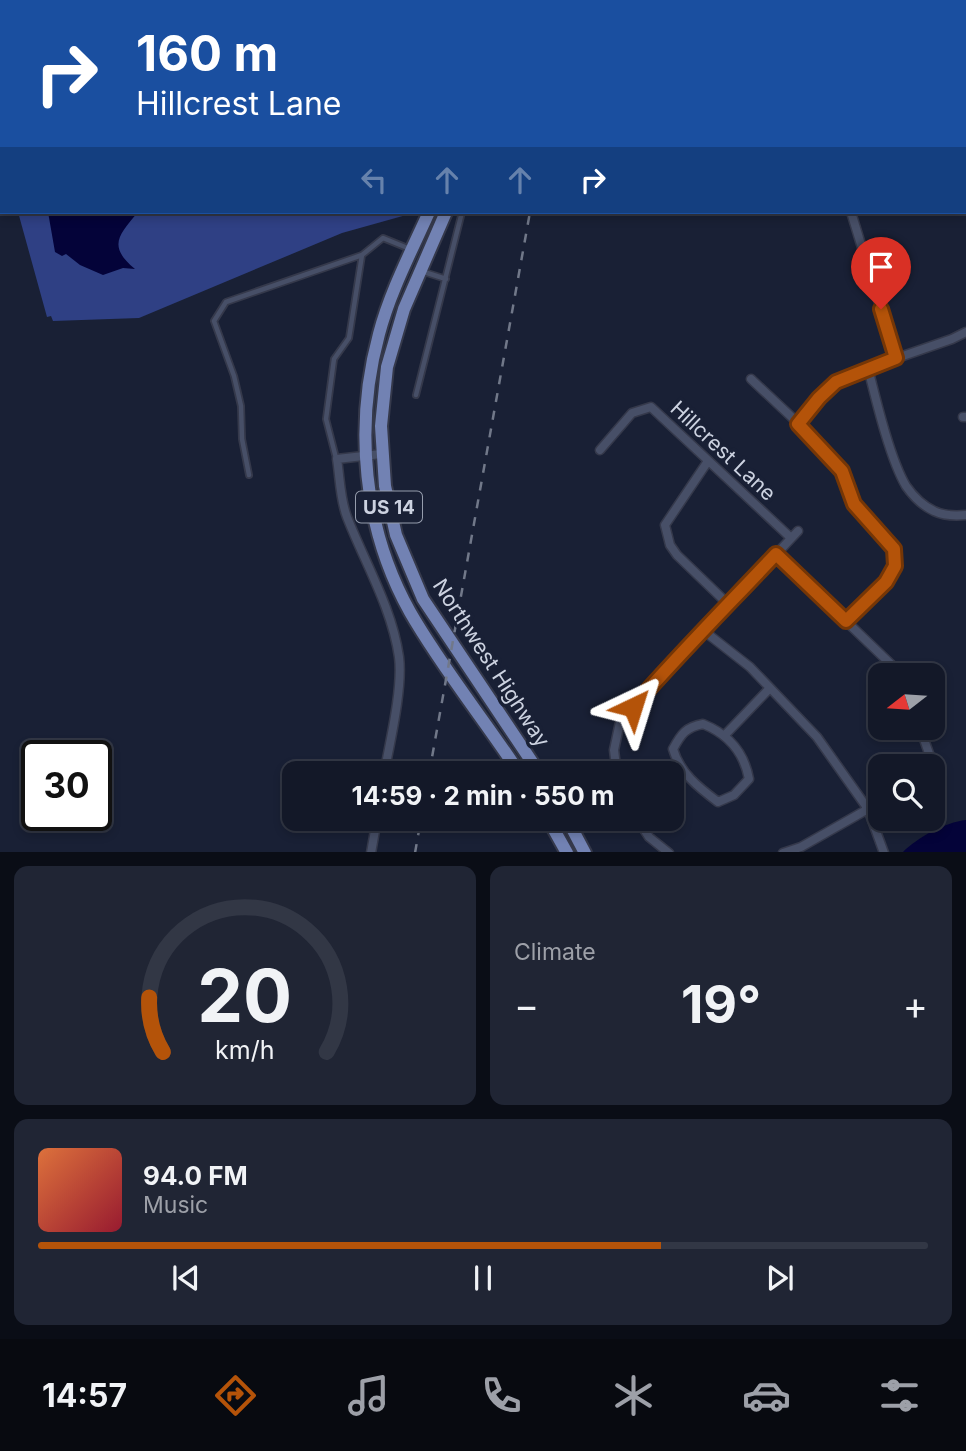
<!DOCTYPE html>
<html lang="en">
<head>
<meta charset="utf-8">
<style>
  :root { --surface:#131828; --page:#202534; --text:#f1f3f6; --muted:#9da0a8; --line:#323745; --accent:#b45309 }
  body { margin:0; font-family:Inter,sans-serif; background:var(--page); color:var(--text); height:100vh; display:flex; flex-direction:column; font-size:26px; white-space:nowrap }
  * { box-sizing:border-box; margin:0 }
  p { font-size:23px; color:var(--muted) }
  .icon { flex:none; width:38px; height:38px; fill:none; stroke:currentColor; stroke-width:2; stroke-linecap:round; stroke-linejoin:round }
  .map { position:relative; height:852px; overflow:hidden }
  .side { display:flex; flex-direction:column; gap:14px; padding:14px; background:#0a0d16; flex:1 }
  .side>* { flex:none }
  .guide { position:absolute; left:0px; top:0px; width:966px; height:214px; box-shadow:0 4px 10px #0003,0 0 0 2px var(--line); background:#1a4fa0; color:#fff; overflow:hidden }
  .needle { width:46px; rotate:253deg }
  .controls { position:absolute; left:868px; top:663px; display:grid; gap:14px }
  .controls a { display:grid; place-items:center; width:77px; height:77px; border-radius:14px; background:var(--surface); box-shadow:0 4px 10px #0003,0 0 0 2px var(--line); font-size:35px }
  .speed { position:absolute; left:21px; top:740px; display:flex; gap:14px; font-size:35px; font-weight:700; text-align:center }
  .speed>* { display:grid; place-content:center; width:91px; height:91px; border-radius:50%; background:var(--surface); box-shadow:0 4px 10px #0003,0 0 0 2px var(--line); line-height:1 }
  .speed .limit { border:4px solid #111; border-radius:10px; background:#fff; color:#111 }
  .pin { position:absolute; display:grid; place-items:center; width:60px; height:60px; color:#fff; margin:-72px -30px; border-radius:50% 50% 50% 0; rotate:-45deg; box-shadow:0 0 7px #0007 }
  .pin .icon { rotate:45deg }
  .me { position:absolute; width:77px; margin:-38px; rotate:41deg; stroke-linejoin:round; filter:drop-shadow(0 0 5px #0008) }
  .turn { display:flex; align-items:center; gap:24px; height:147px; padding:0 21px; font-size:32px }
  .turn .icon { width:91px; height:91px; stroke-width:2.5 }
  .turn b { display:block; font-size:49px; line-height:60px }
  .lanes { display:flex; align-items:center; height:66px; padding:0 21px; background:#0003; justify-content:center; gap:35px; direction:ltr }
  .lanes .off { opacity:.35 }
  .big { font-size:52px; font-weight:700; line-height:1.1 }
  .side .tile { flex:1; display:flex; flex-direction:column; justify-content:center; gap:10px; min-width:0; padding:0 24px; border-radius:14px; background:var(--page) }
  .side .dial { align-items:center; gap:0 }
  .dial svg { height:182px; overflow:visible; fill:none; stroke:var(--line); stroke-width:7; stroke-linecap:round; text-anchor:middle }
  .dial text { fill:var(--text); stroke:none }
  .song { display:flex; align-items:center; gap:21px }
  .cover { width:84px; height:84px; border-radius:10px; background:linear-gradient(135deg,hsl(20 70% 55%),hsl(350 70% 35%)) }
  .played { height:7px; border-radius:4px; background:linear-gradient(90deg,var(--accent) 70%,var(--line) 70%) }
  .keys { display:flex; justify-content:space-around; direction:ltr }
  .heat { display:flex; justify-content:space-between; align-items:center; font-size:38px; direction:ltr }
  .side .tiles { flex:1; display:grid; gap:14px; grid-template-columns:1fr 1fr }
  .tile:last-child { grid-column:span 2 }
  .trip { position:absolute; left:282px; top:761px; width:402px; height:70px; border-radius:14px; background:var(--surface); box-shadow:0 4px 10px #0003,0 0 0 2px var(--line); font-weight:700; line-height:70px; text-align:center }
  .tabs { display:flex; height:112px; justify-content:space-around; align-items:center; background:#080a10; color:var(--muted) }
  .tabs .icon { width:49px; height:49px }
  .tabs .current { color:var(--accent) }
  .tabs b { font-size:32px; color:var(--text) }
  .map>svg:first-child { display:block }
</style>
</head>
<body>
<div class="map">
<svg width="966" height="853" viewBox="0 0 966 853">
  <rect width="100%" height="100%" fill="#192035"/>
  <!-- green -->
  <path fill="#2f4084" d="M0 0H493L2 2V153Z
    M18 212H417L342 233 139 318 53 321 51 316 47 317Z"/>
  <!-- water -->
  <path fill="#040339" d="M48 212H138C119 235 107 246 135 269L123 268 103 275 80 265 66 254 62 256 55 252Z
    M966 820V852H903C917 838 945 822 966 820Z"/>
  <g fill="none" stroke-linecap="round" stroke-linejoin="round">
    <defs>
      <path id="service" d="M802 2 803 0
        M836 2 837 0
        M421 271 446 279
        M416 395 462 212
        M336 458 326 419 334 359 349 338 362 255
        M249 475 242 439 241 406 234 376 214 321 226 302 362 255 383 238 410 249"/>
      <path id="minor" d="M964 100 966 99
        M851 212 896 358
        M868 368C876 400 890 459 906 486 913 496 923 506 934 511 944 516 955 516 966 515
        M751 379 798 423 842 471 854 504 894 549 895 567 886 582 846 621
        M963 417H966
        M798 423 819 398 836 382 868 368 952 339 966 332
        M600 450 632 413 651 407 791 538
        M381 454 337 459C340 478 340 499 347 517 365 563 392 608 399 657 403 688 390 742 384 774
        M708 461 665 525 670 545 677 555 729 605
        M776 554 898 671 900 676
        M704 631 750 667 817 737 868 809 884 853
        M703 724C728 734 744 752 749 779L734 795 718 802C698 787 680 773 673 749 681 734 686 727 703 724Z
        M920 728 931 759V766
        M724 736 770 688
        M617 774 614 750 620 722 677 656 704 631 798 531
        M637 819 649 837 669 853
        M371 853 377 819
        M783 853 801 847 868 809"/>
      <path id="primary" d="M504 2V0
        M521 2 522 0
        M429 212C411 252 390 292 379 334 354 426 363 528 410 612 442 668 484 719 520 774
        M446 212 404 309 387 367 381 426 385 486 396 535 423 599 540 774
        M548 819 567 853
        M567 819 585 853"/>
    </defs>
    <!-- service casing -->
    <use href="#service" stroke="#35394b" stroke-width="8"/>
    <!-- minor casing -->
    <use href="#minor" stroke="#35394b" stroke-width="11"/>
    <!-- primary casing -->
    <use href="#primary" stroke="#35394b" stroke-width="16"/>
    <!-- service -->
    <use href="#service" stroke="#474f67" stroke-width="4.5"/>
    <!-- minor -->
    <use href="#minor" stroke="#474f67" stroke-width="8"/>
    <!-- primary -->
    <use href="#primary" stroke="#7282b3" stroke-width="12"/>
    <!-- rail -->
    <path stroke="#717889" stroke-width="2.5" stroke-dasharray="9 9" stroke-linecap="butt" d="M568 2V0
      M429 774 530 212
      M415 853 421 819"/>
  </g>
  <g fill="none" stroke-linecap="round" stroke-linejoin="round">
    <defs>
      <path id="route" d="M633 707C679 654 728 605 776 554L846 621 886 582 895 566 894 549 854 504 842 471 798 424 819 398 836 382 896 358 881 309"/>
    </defs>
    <!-- route casing -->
    <use href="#route" stroke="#753606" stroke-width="18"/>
    <!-- route -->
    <use href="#route" stroke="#b45309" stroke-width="12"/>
  </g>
  <g text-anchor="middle" stroke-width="7" stroke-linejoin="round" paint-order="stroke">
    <!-- shield labels -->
    <rect fill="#192035" stroke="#969dad" stroke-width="2" x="356" y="491.5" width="66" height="31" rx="5"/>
    <g font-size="19" font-weight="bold" fill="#ccd2e0">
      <text x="389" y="514">US 14</text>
    </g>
    <!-- street labels -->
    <g font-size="21" fill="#ccd2e0" stroke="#192035">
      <text transform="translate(723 451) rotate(43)" y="7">Hillcrest Lane</text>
      <text transform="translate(491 663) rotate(57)" y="7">Northwest Highway</text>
    </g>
  </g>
</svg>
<div class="controls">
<a><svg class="needle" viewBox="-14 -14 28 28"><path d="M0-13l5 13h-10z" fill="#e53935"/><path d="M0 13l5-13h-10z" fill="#9da0a8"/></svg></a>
<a><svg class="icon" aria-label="search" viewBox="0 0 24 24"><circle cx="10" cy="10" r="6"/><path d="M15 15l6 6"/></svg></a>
</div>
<div class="speed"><div class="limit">30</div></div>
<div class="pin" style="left:881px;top:309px;background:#d93025"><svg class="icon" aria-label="arrive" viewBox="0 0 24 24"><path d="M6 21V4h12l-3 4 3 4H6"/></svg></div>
<svg class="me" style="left:633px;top:707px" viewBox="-20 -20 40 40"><path d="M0-17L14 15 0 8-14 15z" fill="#b45309" stroke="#fff" stroke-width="4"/></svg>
<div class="trip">14:59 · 2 min · 550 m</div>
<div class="guide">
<div class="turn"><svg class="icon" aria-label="right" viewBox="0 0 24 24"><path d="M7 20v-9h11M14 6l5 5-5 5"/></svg><div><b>160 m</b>Hillcrest Lane</div></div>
<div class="lanes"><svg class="icon off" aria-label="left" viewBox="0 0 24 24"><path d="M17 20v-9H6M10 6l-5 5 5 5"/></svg><svg class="icon off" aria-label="ahead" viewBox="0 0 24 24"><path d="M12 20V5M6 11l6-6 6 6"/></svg><svg class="icon off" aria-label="ahead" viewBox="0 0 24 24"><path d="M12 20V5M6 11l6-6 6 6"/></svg><svg class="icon" aria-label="right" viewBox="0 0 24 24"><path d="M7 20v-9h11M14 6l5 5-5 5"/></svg></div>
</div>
</div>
<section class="side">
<div class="tiles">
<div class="tile dial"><svg viewBox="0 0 100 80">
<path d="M14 69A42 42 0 1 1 86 69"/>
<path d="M14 69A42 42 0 0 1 8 45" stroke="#b45309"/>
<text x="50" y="56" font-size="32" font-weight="700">20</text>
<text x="50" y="72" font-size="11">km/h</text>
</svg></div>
<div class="tile"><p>Climate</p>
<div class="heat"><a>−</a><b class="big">19°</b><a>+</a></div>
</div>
<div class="tile">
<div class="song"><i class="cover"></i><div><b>94.0 FM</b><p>Music</p></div></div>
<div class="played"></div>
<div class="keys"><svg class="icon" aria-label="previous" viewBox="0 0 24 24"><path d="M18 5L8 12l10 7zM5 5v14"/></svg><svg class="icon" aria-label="pause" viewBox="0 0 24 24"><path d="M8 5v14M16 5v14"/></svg><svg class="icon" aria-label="next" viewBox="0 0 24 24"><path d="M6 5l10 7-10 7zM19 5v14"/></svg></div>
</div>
</div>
</section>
<nav class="tabs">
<b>14:57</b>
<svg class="icon current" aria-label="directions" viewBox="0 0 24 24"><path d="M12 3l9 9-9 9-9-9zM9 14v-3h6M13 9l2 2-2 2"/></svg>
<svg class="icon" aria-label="music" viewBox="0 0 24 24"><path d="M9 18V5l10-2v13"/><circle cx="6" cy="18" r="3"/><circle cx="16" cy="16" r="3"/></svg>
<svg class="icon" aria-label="phone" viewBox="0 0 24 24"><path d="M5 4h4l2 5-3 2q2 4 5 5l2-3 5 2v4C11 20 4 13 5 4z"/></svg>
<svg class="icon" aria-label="climate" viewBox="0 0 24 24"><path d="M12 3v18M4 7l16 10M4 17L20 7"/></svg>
<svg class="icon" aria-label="car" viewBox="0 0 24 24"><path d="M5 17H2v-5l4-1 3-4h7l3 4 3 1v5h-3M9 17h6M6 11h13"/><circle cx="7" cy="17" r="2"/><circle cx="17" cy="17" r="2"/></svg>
<svg class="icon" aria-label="filters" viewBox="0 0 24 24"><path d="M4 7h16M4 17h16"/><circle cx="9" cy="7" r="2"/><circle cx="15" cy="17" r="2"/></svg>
</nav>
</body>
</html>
